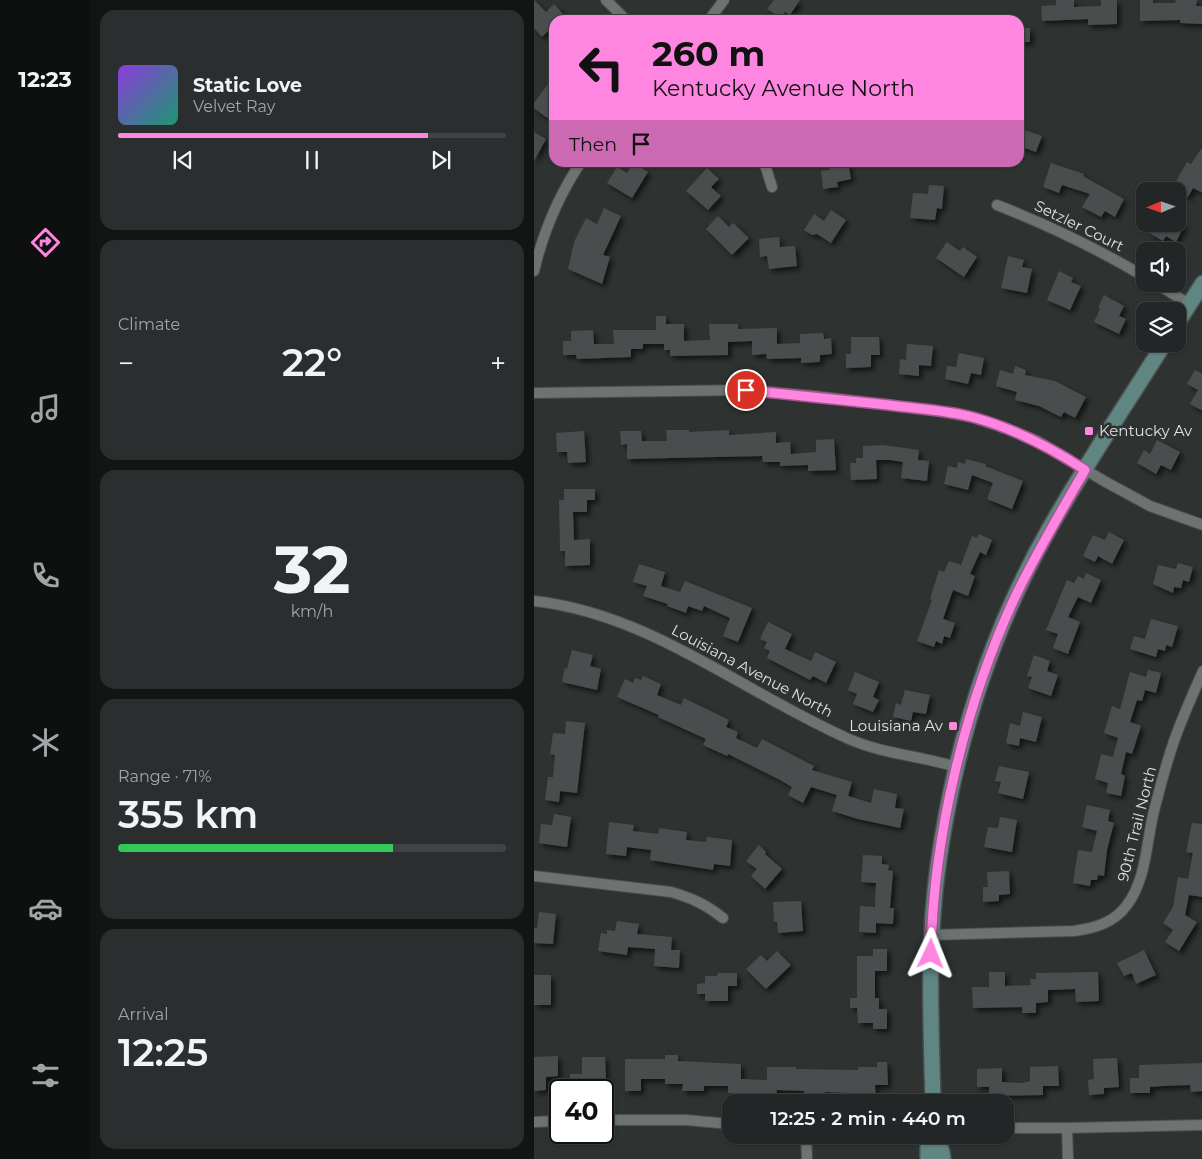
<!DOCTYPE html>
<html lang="en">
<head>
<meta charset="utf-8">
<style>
  :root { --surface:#222626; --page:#2a2e2e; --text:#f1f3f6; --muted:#a2a5a7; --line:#3f4343; --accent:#fe85e0 }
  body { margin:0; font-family:Montserrat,sans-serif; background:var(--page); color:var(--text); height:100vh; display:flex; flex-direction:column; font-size:19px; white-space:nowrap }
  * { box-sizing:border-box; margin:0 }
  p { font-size:16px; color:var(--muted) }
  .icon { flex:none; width:28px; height:28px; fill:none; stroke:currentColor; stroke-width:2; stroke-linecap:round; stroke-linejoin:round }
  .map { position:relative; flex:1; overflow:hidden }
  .drawer { display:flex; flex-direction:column; gap:10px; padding:10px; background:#131515; width:444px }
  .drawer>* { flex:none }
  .hud { position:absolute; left:15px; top:15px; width:475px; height:152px; border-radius:15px; box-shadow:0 1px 4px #0004,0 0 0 1px var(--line); background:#fe85e0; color:#111; overflow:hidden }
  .needle { width:32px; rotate:268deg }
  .buttons { position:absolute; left:602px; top:182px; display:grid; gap:10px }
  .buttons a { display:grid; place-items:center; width:50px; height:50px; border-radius:10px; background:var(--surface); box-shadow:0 1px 4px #0004,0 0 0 1px var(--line); font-size:25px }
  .speed { position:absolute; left:15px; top:1079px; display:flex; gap:10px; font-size:25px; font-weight:700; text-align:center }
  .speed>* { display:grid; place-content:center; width:65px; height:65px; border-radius:50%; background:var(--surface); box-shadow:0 1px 4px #0004,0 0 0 1px var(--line); line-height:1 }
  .speed .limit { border:2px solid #111; border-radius:8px; background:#fff; color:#111 }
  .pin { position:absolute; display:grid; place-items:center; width:42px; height:42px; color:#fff; margin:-21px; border:2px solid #fff; border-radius:50%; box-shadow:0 1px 5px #0007 }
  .me { position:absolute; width:55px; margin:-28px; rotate:2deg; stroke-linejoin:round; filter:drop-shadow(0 0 4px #0008) }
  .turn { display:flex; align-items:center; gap:18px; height:105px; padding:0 20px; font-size:22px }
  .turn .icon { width:65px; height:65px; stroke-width:2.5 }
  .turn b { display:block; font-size:35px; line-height:42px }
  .then { display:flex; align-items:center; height:48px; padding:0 20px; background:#0003; gap:10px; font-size:19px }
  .big { font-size:38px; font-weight:600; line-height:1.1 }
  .drawer .tile { flex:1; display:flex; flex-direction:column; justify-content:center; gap:8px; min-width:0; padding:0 18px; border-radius:15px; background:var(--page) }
  .drawer .dial { align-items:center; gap:0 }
  .dial b { font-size:65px; line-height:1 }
  .song { display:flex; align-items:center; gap:15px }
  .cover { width:60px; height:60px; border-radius:8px; background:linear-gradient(135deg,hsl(270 70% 55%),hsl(160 70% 35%)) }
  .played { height:5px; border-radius:2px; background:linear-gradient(90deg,var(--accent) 80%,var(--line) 80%) }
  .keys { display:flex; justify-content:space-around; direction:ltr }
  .heat { display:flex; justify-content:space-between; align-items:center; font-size:28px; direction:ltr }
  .charge { height:8px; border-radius:4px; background:linear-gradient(90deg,#34c759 71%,var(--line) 0) }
  .trip { position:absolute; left:188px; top:1094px; width:292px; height:50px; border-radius:15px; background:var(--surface); box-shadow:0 1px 4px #0004,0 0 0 1px var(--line); font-weight:600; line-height:50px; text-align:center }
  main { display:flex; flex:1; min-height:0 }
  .menu { display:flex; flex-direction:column; width:90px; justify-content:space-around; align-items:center; background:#0e0f0f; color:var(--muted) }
  .menu .icon { width:35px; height:35px }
  .menu .active { color:var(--accent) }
  .menu b { font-size:22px; color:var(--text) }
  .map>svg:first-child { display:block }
</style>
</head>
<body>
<main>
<nav class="menu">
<b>12:23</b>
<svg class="icon active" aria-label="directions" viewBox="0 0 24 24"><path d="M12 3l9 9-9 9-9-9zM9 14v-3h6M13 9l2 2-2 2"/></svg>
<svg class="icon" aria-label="music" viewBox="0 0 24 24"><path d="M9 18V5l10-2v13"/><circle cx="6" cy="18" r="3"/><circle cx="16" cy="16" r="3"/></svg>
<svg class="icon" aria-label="phone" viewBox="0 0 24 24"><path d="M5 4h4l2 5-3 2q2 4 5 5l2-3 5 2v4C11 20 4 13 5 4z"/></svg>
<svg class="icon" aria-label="climate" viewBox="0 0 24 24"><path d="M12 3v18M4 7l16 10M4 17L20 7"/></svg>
<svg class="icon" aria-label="car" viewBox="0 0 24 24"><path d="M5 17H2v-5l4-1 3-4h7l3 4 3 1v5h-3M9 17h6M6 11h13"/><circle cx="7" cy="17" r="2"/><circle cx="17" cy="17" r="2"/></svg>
<svg class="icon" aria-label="filters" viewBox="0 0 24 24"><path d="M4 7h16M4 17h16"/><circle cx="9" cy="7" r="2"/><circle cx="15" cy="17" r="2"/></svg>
</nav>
<section class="drawer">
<div class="tile">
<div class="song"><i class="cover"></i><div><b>Static Love</b><p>Velvet Ray</p></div></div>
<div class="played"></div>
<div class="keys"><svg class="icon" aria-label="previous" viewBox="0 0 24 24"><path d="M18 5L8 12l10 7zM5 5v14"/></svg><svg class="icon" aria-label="pause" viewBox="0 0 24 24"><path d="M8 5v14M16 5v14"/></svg><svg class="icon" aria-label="next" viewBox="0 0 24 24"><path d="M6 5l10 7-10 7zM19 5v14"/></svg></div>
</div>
<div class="tile"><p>Climate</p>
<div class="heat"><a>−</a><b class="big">22°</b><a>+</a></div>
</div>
<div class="tile dial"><b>32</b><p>km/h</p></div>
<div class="tile"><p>Range · 71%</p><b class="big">355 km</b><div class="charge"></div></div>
<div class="tile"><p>Arrival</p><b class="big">12:25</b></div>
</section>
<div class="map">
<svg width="669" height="1159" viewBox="0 0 669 1159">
  <defs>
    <filter id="shadow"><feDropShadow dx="3.5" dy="3.5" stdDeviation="2.5" flood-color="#0009"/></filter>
  </defs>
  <rect width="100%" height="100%" fill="#2e3332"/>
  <!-- building -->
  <path fill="#484e4d" filter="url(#shadow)" d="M0 0 12 12 20 4 30 15 25 20H20V25L8 37 0 28Z
    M240 0H266L256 15 251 12 247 18 233 9Z
    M522 0H540V7L567 6V0H583V24L554 25V19L508 21 507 6 522 5Z
    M606 0H619V3H641L642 0H663L662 6H669V24L646 23V20L606 21Z
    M485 28H496V42H485Z
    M20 76V108L13 118 0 108V103Z
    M485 128 508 136 502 152 485 146Z
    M0 132 12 139 0 161Z
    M669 146V193L659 188 654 197 638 188 653 162 657 164Z
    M295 162H314L317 179 303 182 304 187 289 189 287 171 296 170Z
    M99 163 114 172 98 198 73 183 83 167 93 173Z
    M517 163 550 174 549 176 590 199 581 217 571 211 567 217 548 207 556 194 528 185 525 193 509 187Z
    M173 168 185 179 177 187 187 196 174 210 152 191Z
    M395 185 410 186 408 209 403 208 401 220 376 218 379 193 394 194Z
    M70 208 87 216 69 255 76 257 68 284 34 269 40 242 52 218 63 224Z
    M297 210 312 220 297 243 283 234 278 235 270 230 280 214 290 221Z
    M184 216 195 227 199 223 215 238 198 255 172 229Z
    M620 224H651L642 242 632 236 629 241 615 233Z
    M245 237 246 247 261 246 263 266 235 269 233 256 226 257 225 239Z
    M413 242 426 251 429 247 443 257 430 277 402 258Z
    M474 256 490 260 488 267 498 269 493 293 467 288Z
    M525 271 539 278 537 282 547 286 536 310 513 300Z
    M570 295 590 306 585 316 592 319 585 334 560 322 566 309 564 308Z
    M122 316H132V324H150V341L176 340 175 324H204V329L243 328V344L266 343V334L289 333 290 339 297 338 298 354 286 355V362L267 363V358L233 359 232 354 218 355V341L194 342V355L136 356V350H130V344H109V349H97V357L43 359 42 355H29V341H37V331L59 330 60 344H80L79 330H122Z
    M317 337H345L346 355H337V367L312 368V354H317Z
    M373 344 399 346 397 366 385 365V376L365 374 366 359 372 360Z
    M425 353 450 358 447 375 437 373 434 384 411 379 413 366 422 367Z
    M481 366 492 370 491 375 521 381 552 397 541 418 530 412 527 417 505 406 481 400 483 392 462 386 466 370 479 374Z
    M661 370 669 374V411L656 404 664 390 653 384Z
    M132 430H155V432L195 430V435L242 432V443L256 442 257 454 282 452V440L300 439 302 470 274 471V465L246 466V462H229L228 456 93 459V444L87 445 86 431H107L108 441H133Z
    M50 431 52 462 34 463 33 452H23L22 433Z
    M623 440 646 452 637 470 627 465 622 474 603 463 610 450 616 454Z
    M349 445 385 450 384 460 395 461 393 481 367 478 369 462 356 460H342L343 479 317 480 316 463H322V458H329V446Z
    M432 459 452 464 451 466 489 481 478 509 453 499 459 483 438 475 434 490 410 484 414 466 423 468 424 462 431 464Z
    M30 489H61V500H53V512H39L40 540 56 539V565L31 566V551H26L25 500H30Z
    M575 532 590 540 578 564 564 556 561 562 549 556 559 535 571 540Z
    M445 534 458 540 452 555 446 552 436 574 441 576 434 596 419 590 409 619 421 623 416 638 410 636 408 644 402 641 400 647 383 641 398 600 396 599 405 570 410 572 415 561 427 565 438 536 443 538Z
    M644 563 659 567 655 582 649 580 647 588 640 587 639 593 619 584 624 565 642 569Z
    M105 564 131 572 127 586 146 592 151 581 218 608 204 642 189 636 196 618 170 606 168 611 154 606 152 613 133 606 134 604 109 596 113 586 99 582Z
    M552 573 567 580 557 603 544 597 534 617 546 622 534 654 519 648 524 634 512 630 533 580 540 583 544 576 550 579Z
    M617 619 644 626 638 647 632 645 631 651 624 649 622 657 596 649 600 636 611 639Z
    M234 622 258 634 251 649 277 661 281 652 302 662 292 683 279 676 276 680 233 658 236 651 230 648 233 642 226 639Z
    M38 650 59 655 56 666 67 669 63 690 28 682 31 668 33 669Z
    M500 655 516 661 513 671 524 675 517 696 494 688 498 677 493 676Z
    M614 670 627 673 622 693 611 690 608 701 603 700 596 722 607 726 598 754 592 752 587 774 591 776 587 796 572 793 574 783 561 779 567 754 579 757 584 738 570 733 578 706 586 709 596 672 612 677Z
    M321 672 345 682 339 697 345 700 339 712 319 704 323 694 314 690Z
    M109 676 127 684 123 695 147 705 150 698 195 720 192 727 204 732 202 738 223 748 228 739 280 766 278 770 318 782 314 796 337 803 340 789 363 794 361 808 370 809 366 828 324 819 298 811 303 795 277 787 269 803 254 795 258 787 246 780 194 754 193 756 169 745 172 739 124 717 125 715 83 697 91 679 99 683 101 678 107 680Z
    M371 690 396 695 392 714 379 712 377 721 359 717 362 703 367 705Z
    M489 712 508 717 502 742 486 738 485 746 472 743 476 723 486 726Z
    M32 721 51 723 43 793 26 791 25 802 11 800 14 777H19L21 755 16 754 19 733 31 734Z
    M465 766 495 772 489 799 464 793 467 782 461 781Z
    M553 805 576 810 574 821 580 823 573 850 570 876 564 875 563 880H557L556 886 539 883 544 850 558 852 563 831 548 827Z
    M20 814 37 817 33 847 5 843 7 824 18 825Z
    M466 817 483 820 478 852 450 847 454 827 464 828Z
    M75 822 100 825 99 831 124 834 125 828 153 832 152 840 172 842 173 837 198 840 196 866 180 864 179 870 116 860 117 850 93 847 92 856 72 854Z
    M658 823 669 824V897L655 895 651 915 663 922 645 951 631 942 639 930 629 923 639 907 644 877 654 879 659 853 652 852Z
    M225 845 232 852 231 854 248 869 231 889 217 876 223 869 212 861Z
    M329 855 348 856V864L355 865 354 870 359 871 356 908H360L359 924 342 923V933L325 932 326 906 341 907 342 883 327 882Z
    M475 871 476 894 465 895V901L449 902V887H454L453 872Z
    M267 901 269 931 244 933 243 922H240L239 902Z
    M5 912 22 914 19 944 0 943V928H3Z
    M83 921 105 924 103 934 138 937 137 950H146L145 968 120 966 121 949 94 947 93 955 64 951 67 933 73 934V930L81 931Z
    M339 949H353V971H341V998H345V1009H353V1029H339V1023H324L323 1008H316V998H323V956H339Z
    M610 950 622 975 602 984 598 973 590 976 583 963Z
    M243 951 257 965 232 989 212 969 227 955 233 961Z
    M455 972H471V986L497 985 496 979H502V973L564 972 565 1001 542 1002 541 989 514 990V1002L502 1003V1013H488V1007L439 1008 438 987H455Z
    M184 973H203V986H194V1001H171V994H163V984L171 983V976H183Z
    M0 975H17V1005H0Z
    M131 1055H144V1061L207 1064V1079L233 1080V1067H262V1069L324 1070V1067H343V1062H353L354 1085H341L342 1098H318L317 1093 291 1092V1098H270V1091L243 1090 242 1096 194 1093V1086H170V1091H148L149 1084H131V1079H107V1091H91V1059H131Z
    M24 1056V1076L12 1077V1090L0 1091V1057Z
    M48 1057H71L72 1080H60V1090H36V1074H48Z
    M583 1058 585 1087 570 1088V1094L555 1095 554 1080 560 1079 559 1059Z
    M669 1063V1091L657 1092 656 1085 629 1086 616 1087V1093H596V1078H605V1065Z
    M524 1066 525 1086H509V1095L455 1096V1087H443V1069L468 1068V1082L488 1083 496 1081V1067Z"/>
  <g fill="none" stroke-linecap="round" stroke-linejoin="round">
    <defs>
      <path id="street" d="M72 0 92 20
        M175 20 190 0
        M229 162 232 168 238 187
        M463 205C514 225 564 249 611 277
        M0 271C9 233 25 195 47 162
        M623 284 655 304
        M0 393 212 390 280 396 403 411 438 417 471 428 503 441 570 481 616 506 669 525
        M0 601C117 614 210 693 315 739 349 754 387 756 422 767
        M0 876 137 892C158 898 171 904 189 918
        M397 935 540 931C561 928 580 923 593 905 614 877 612 837 622 803 627 783 633 762 640 741 648 718 659 694 669 671
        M69 1120H152L196 1124
        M0 1122 26 1121
        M471 1128H533L669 1125
        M533 1128 534 1159
        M272 1135 273 1159"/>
      <path id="secondary" d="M644 322 669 283
        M399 1102C397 1024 393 944 404 866 420 750 456 634 514 531 550 467 591 406 630 344
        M402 1135 408 1152 409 1159
        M394 1159V1146L397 1135"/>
    </defs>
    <!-- street casing -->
    <use href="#street" stroke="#4a4e4e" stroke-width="12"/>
    <!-- secondary casing -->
    <use href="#secondary" stroke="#4a4e4e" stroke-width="18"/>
    <!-- street -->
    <use href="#street" stroke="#6d7372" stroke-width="10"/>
    <!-- secondary -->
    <use href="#secondary" stroke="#5f8682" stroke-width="15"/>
  </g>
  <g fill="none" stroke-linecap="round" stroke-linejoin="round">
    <defs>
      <path id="route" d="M212 390C260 395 308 400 355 405 383 409 411 410 438 417 479 428 516 447 551 470 527 511 503 552 482 595 432 701 399 836 397 954"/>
    </defs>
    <!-- route casing -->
    <use href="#route" stroke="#a55692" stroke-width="12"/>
    <!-- route -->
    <use href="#route" stroke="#fe85e0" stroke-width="9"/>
  </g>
  <!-- markers -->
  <g fill="#fe85e0" stroke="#2e3332" stroke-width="2">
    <rect x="550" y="426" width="10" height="10" rx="2.5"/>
    <rect x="414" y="721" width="10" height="10" rx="2.5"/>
  </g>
  <g text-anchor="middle" stroke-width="5" stroke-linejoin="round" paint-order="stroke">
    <!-- street labels -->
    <g font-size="15" fill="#dee2e1" stroke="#2e3332">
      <text transform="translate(545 226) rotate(26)" y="5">Setzler Court</text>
      <text transform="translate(218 671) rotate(28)" y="5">Louisiana Avenue North</text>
      <text transform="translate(603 824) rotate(-76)" y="5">90th Trail North</text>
    </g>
    <!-- poi labels -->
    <g font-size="15" fill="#dee2e1" stroke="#2e3332" text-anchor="start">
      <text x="565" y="436">Kentucky Av</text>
      <text x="409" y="731" text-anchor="end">Louisiana Av</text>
    </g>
  </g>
</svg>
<div class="buttons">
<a><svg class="needle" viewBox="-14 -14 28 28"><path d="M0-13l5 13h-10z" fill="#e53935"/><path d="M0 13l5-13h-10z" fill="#a2a5a7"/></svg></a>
<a><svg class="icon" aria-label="sound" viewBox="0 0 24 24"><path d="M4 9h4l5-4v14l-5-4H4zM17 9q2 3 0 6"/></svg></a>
<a><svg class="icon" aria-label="layers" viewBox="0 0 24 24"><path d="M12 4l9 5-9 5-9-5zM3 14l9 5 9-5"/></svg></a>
</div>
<div class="speed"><div class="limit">40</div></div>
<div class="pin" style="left:212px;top:390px;background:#d93025"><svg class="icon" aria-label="arrive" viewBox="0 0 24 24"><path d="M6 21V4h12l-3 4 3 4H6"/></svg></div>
<svg class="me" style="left:397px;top:954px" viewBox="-20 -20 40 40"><path d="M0-17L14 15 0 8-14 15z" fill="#fe85e0" stroke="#fff" stroke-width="4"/></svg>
<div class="trip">12:25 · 2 min · 440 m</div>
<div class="hud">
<div class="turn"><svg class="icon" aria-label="left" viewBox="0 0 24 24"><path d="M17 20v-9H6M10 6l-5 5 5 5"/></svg><div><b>260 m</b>Kentucky Avenue North</div></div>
<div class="then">Then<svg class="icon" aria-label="arrive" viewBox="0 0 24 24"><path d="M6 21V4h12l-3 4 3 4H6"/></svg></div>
</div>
</div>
</main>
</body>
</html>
